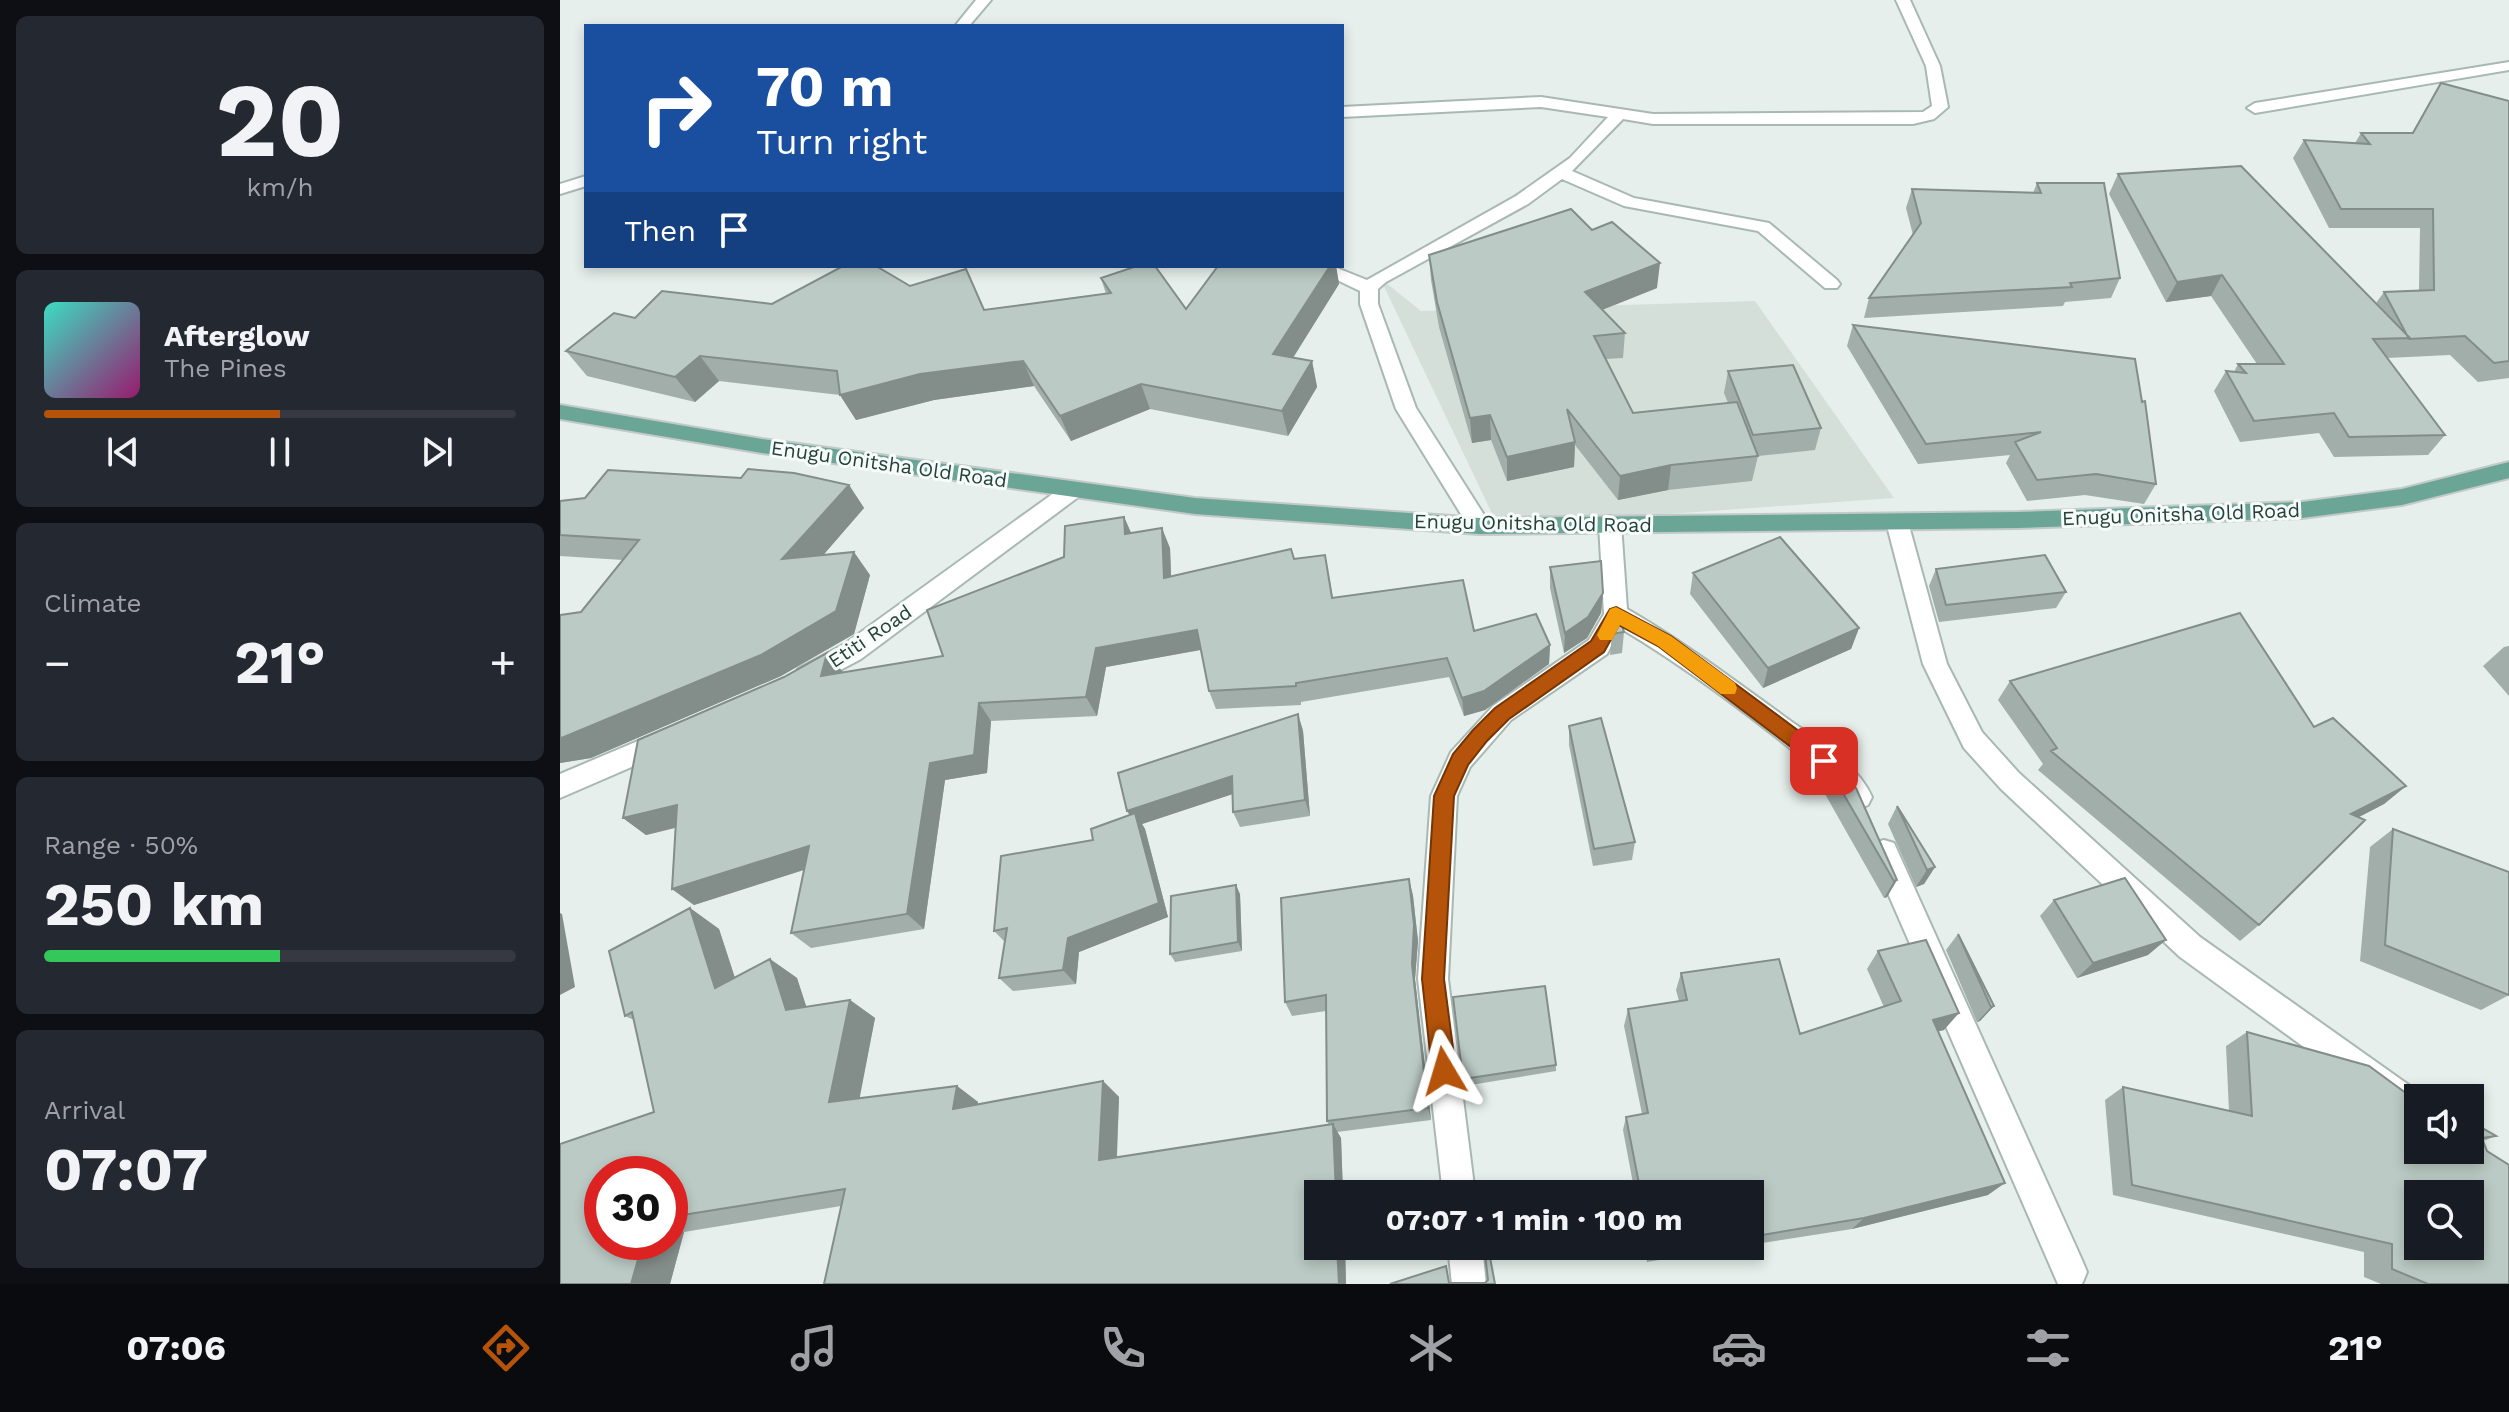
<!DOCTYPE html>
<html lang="en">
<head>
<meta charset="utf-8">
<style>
  :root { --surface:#171b24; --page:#242831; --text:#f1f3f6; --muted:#9ea1a6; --line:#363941; --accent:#b45309 }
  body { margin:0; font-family:"Work Sans",sans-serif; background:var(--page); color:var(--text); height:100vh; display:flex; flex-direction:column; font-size:30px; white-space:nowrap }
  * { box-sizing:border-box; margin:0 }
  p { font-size:26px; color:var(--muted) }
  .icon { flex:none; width:44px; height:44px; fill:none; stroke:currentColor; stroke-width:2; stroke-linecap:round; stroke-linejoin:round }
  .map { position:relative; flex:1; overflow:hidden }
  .details { display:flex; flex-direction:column; gap:16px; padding:16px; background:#0d0f14; width:560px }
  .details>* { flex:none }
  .top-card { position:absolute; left:24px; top:24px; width:760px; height:244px; border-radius:0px; box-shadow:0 4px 12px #0003; background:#1a4fa0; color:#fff; overflow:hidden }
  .buttons { position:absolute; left:1844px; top:1084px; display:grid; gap:16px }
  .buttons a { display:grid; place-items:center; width:80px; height:80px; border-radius:0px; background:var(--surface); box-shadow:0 4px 12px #0003; font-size:40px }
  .speed { position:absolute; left:24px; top:1156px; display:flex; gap:16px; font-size:40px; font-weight:700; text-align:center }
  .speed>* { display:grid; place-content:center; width:104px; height:104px; border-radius:50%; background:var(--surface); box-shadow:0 4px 12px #0003; line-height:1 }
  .speed .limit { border:12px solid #d22; background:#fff; color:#111 }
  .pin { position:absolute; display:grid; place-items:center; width:68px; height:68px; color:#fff; margin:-34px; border-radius:16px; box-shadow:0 4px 12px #0006 }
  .me { position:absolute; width:88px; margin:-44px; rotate:353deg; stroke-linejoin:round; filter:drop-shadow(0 0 6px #0008) }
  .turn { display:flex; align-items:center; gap:28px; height:168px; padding:0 40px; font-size:36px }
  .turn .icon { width:104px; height:104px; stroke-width:2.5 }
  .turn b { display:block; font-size:56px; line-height:68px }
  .then { display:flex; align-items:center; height:76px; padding:0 40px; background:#0003; gap:16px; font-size:30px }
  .big { font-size:60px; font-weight:700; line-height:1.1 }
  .details .widget { flex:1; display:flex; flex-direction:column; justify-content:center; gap:12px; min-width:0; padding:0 28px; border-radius:12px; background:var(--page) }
  .details .dial { align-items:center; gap:0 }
  .dial b { font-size:104px; line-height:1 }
  .song { display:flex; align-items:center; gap:24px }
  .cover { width:96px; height:96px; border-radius:12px; background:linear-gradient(135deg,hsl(170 70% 55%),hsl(320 70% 35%)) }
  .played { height:8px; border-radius:4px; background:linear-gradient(90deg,var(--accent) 50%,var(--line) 50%) }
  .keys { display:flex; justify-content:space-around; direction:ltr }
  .heat { display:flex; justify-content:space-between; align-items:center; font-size:44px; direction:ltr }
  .charge { height:12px; border-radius:6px; background:linear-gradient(90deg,#34c759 50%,var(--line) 0) }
  .trip { position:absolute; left:744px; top:1180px; width:460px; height:80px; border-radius:0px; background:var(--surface); box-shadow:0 4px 12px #0003; font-weight:700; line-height:80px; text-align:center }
  .tabs { display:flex; height:128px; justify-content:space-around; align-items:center; background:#090b0e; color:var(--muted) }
  .tabs .icon { width:56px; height:56px }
  .tabs .active { color:var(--accent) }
  .tabs b { font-size:36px; color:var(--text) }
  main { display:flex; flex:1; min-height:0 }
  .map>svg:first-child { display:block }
</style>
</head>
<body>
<main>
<section class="details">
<div class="widget dial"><b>20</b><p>km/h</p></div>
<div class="widget">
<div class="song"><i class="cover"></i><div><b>Afterglow</b><p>The Pines</p></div></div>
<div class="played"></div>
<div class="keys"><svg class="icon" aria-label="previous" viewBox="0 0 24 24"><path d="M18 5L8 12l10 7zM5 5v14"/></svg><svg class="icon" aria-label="pause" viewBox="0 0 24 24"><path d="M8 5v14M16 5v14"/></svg><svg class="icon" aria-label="next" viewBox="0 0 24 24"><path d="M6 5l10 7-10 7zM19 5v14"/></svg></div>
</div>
<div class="widget"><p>Climate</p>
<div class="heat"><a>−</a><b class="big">21°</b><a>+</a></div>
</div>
<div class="widget"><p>Range · 50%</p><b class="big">250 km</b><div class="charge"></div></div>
<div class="widget"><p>Arrival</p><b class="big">07:07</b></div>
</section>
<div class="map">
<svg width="1949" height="1284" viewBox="0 0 1949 1284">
  <rect width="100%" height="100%" fill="#e6efeb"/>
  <!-- built -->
  <path fill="#d4dfda" d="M820 278 861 311 1195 301 1334 498 938 526Z"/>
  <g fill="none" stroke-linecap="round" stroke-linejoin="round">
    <defs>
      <path id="minor" d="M416 0H431L409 26H395Z
        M1336 0H1350L1380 66 1388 107 1374 119 1353 124H1093L1063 119 1012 171 1074 198 1209 223 1277 280 1280 284 1277 288H1265L1198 231 1064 206 1002 179 968 204 826 282 818 289V304L856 408 931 526 928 532H912L836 409 800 304V291L748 266H772L807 280 956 196 1010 158 1048 117 981 107 782 117V107L981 97 1093 114 1363 112 1372 106 1366 66Z
        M1949 62V70L1695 113 1687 108 1695 103Z
        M26 176V186L0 194V184Z
        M513 482 521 485 524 490 521 495 301 659 256 683 247 686 238 683 235 676 238 669 283 645 505 485Z
        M1337 514 1345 516 1348 522 1387 664 1422 732 1459 773 1640 937 1867 1098H1858V1127L1847 1122 1620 957 1441 789 1404 748 1363 664 1326 522 1329 516Z
        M1050 516 1058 518 1061 524 1067 609C1121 640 1171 678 1221 714 1253 738 1295 760 1312 797L1308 805 1299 809C1280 802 1266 777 1250 764 1190 716 1126 667 1060 628L1047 654 951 720 910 767 897 796 888 979 915 1194H883L858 979 871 796 891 752 933 706 1029 640 1044 614 1039 524 1042 518Z
        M104 730 113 733 117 741 113 749 0 798V774Z
        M1324 840 1334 843 1522 1260 1527 1272 1522 1284H1498L1310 852 1314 843Z
        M888 1246H922L926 1284H892Z"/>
      <path id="major" d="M0 405 202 439 635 498 920 518 1458 512 1742 502 1842 489 1949 462V478L1842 505 1742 518 1458 528 920 534 635 514 202 453 0 419Z"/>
    </defs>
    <!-- minor casing -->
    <use href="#minor" stroke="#a8b8b2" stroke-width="4"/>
    <!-- major casing -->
    <use href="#major" stroke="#c2cac8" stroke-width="4"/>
    <!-- minor -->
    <use href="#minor" fill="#fff" fill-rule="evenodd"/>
    <!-- major -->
    <use href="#major" fill="#6aa596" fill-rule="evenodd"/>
  </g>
  <!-- wall -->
  <path fill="#a1aea9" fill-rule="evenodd" d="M1881 83 1949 101V378L1918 382 1890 355 1827 358 1885 435 1868 455 1774 457 1759 433 1680 442 1654 391 1666 371 1674 372 1678 364H1697L1651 296 1606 302 1549 194 1558 174 1816 303 1824 292 1859 290 1860 228H1769L1733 158 1744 140 1795 143 1801 133H1852Z
    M1477 183 1560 278 1551 298 1505 302 1503 306 1304 318 1309 298 1353 235 1346 208 1352 189 1473 193Z
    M1032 230 1097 288 1042 310 1065 333 1063 358 1046 359 1073 413 1168 403 1164 393 1168 371 1261 428 1255 450 1198 456 1192 481 1108 490 1058 500 1015 445 1014 467 947 481 931 440 912 443 879 327 871 280 869 255Z
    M658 266H776L779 284 733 358 752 361 757 387 728 436 590 409 511 441 474 386 374 400 296 420 280 395 159 381 135 402 27 376 6 351 75 318 212 304 350 286 424 310 546 294 541 278 626 309Z
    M1293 325 1596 484 1584 504 1525 495 1467 501 1446 463 1450 455 1358 464 1287 346Z
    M289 485 304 508 263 555 310 575 294 634 221 676 31 758 0 763V615L21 612 63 560 0 556V501Z
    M564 517 571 533 610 548 611 577 734 559 769 575 773 598 914 631 990 645 989 664 925 710 904 716 889 677 741 702V705L656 709 649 691 641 650 546 667 537 716 431 721 427 773 385 780 364 929 251 948 231 933 244 870 134 905 112 889 115 828 86 835 63 818 283 672 383 656 504 557Z
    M990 567 1043 593 1041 613 1027 638 1004 653 990 588Z
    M1376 569 1506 592 1496 608 1379 622 1369 586Z
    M1133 573 1299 628 1291 649 1203 688 1130 594Z
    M1064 632 1062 653 1050 655 1052 634Z
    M1949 646V696L1923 666 1944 647Z
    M1450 681 1754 727 1846 786 1824 804 1799 817 1699 925 1680 941 1478 770 1483 764 1438 700Z
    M738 714 743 731 750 816 680 827 673 812 672 794 582 824 585 829 608 917 519 952 516 984 453 991 439 978 445 942 434 931 533 840 570 815Z
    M1009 726 1075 842 1072 860 1033 866 1009 745Z
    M1273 776 1337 880 1327 897 1324 898 1265 794Z
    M1337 806 1375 867 1364 884 1356 887 1328 824Z
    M1833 829 1949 995 1921 1010 1800 961 1810 847Z
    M849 879 853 896 858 941 855 979 871 1120 777 1132 781 1138 783 1194H758V1246H785L786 1284H264L281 1206 124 1232 110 1284H0V1144L94 1112 74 1020 65 1016 49 951 130 908 159 929 175 978 210 959 237 978 246 1007 290 1000 315 1018 299 1098 397 1086 418 1102V1104L543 1081 559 1097 557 1158 769 1125 767 1121 766 1011 732 1016 725 1002 721 898ZM42 1174H110V1242H42Z
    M680 894 682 951 615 962 610 954Z
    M1494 900 1588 955 1517 978 1480 916Z
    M1398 934 1434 1006 1420 1021 1417 1022 1386 950Z
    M1318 951 1384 1030 1378 1031 1428 1195 1292 1229 1190 1245V1194H1075L1063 1130 1066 1117 1082 1114 1064 1026 1068 1009 1119 1001 1116 990 1121 973 1240 1034 1324 1007 1307 969Z
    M893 997 996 1065V1071L904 1086Z
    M1687 1032 1858 1150 1910 1121 1936 1136 1923 1141 1949 1284H1821L1804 1277V1252L1553 1195 1545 1100 1563 1087 1669 1111 1666 1046Z
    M1084 1246H1185L1087 1262Z"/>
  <!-- shaded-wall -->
  <path fill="#838d89" d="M1100 263 1097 288 1024 317 1025 292Z
    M770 266H776L779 284 719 380 713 354Z
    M1662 275 1651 296 1606 302 1617 282Z
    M140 356 159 381 135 402 115 377Z
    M463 361 474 386 374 400 296 420 280 395 360 374Z
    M752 361 757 387 728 436 722 411Z
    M581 384 590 409 511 441 500 416Z
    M930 415 931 440 912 443 910 418Z
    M1015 442 1014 467 947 481V457Z
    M1111 465 1108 490 1058 500 1060 476Z
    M289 485 304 508 240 582 222 559Z
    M564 517 573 537 565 534Z
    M602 528 610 548 612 598 604 578Z
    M294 552 310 575 294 634 221 676 31 758 0 763V738Z
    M1043 593 1041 613 1027 638 1004 653 1005 633Z
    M1299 628 1291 649 1203 688 1208 668Z
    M637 630 645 649 546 667 537 716 526 697 536 648Z
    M990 645 989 664 925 710 904 716 902 698Z
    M267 653 283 672 261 676Z
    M419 703 431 721 427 773 385 780 364 929 347 914 370 763Z
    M738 714 743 731 750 816 745 800Z
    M672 776 679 792 582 824 585 829 608 917 519 952 516 984 503 970 508 938 576 826 567 811Z
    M1846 786 1824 804 1770 832 1791 814Z
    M117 805 138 822 86 835 63 818Z
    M249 846 268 862 134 905 112 889Z
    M1375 867 1364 884 1356 887 1367 870Z
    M849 879 853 896 858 941 855 979 871 1120 868 1108 852 964Z
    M1337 880 1327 897 1324 898 1334 881Z
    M676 885 680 894 682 951 678 942Z
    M130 908 159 929 184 1006 155 988Z
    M0 913 2 914 15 987 0 995Z
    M1606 940 1588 955 1517 978 1533 963Z
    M210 959 237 978 253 1027 226 1010Z
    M290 1000 315 1018 296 1117 269 1102Z
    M1434 1006 1420 1021 1417 1022 1431 1007Z
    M1399 1013 1384 1030 1360 1036 1373 1020Z
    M543 1081 559 1097 556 1173 539 1160Z
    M397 1086 418 1102 415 1124 393 1109Z
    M773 1124 781 1138 783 1194H776Z
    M1445 1183 1428 1195 1292 1229 1304 1218Z
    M110 1227 124 1232 110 1284H71L83 1242H110Z
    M777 1246H785L786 1284H779Z"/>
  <!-- building -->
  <path fill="#bbcac4" stroke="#838d89" stroke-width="2" fill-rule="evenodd" d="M1881 83 1949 101V361L1934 363 1905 336 1849 339 1824 292 1874 290 1873 209H1781L1744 140 1810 144 1801 133H1853Z
    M1681 166 1850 338 1813 339 1885 435 1789 437 1774 413 1694 421 1666 371 1686 373 1678 364H1724L1662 275 1617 282 1558 174Z
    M1477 183H1544L1560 278 1510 283 1512 287 1309 298 1361 223 1352 189 1481 193Z
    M1011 209 1032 230 1052 222 1100 263 1025 292 1065 333 1034 336 1073 413 1177 402 1198 456 1111 465 1060 476 1007 409 1015 442 947 457 930 415 910 418 877 302 869 255Z
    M283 266H316L350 286 406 269 424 310 551 293 541 278 577 266H595L626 309 658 266H770L713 354 752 361 722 411 581 384 500 416 463 361 360 374 280 395 277 371 140 356 115 377 6 351 54 313 75 318 102 291 212 304Z
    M1293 325 1575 359 1582 402 1585 401 1596 484 1536 474 1477 480 1455 442 1481 432 1366 444Z
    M1233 365 1261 428 1193 435 1168 371Z
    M188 469 234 473 289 485 222 559 294 552 276 611 201 655 4 737 0 738V615L21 612 79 540 0 535V501L25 498 48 470 181 478Z
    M564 517 565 534 602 528 604 578 731 549 734 559 765 555 772 598 903 580 914 631 976 614 990 645 924 691 902 698 887 658 736 683V686L649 691 637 630 536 648 526 697 419 703 414 755 370 763 347 914 231 933 249 846 112 889 117 805 63 818 78 740 224 677 267 653 261 676 383 656 367 610 504 557 505 526Z
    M1220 537 1299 628 1208 668 1133 573Z
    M1485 555 1506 592 1386 605 1376 569Z
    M1041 561 1043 593 1028 617 1005 633 990 567Z
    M1680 613 1754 727 1773 718 1846 786 1791 814 1805 820 1699 925 1491 751 1497 748 1450 681Z
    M1060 618 1064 632 1052 634Z
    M738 714 745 800 673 812 672 776 567 811 558 773Z
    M1041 718 1075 842 1034 849 1009 726Z
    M1282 773 1296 788 1337 880 1334 881 1273 776Z
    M1337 806 1375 867 1367 870Z
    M575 813 599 903 508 938 503 970 439 978 447 928 434 931 441 856 533 840 531 829Z
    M1833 829 1949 872V995L1825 945Z
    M1565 878 1606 940 1533 963 1494 900Z
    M849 879 854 925 852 964 868 1108 767 1121 766 995 725 1002 721 898Z
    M676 885 678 942 610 954 611 896Z
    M130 908 155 988 210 959 226 1010 290 1000 269 1102 397 1086 393 1109 543 1081 539 1160 773 1124 776 1194H758V1246H777L779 1284H264L285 1189 110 1217V1174H42V1242H83L71 1284H0V1144L94 1112 72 1012 65 1016 49 951Z
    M1398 934 1434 1006 1431 1007Z
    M1366 940 1399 1013 1373 1020 1445 1183 1304 1218 1190 1237V1194H1081L1066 1117 1088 1113 1068 1009 1127 1000 1121 973 1219 959 1240 1034 1341 1001 1318 951Z
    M985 986 996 1065 903 1079 893 997Z
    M1687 1032 1809 1066 1858 1102V1150H1910V1121L1936 1136 1922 1138 1927 1151 1949 1165V1284H1868L1832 1269V1244L1572 1185 1563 1087 1692 1116ZM1858 1194H1910V1246H1858Z
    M1090 1246H1132L1091 1253Z
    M929 1252 935 1284H830L886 1266 889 1283H925L928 1280 925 1253Z"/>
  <!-- route -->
  <path fill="#b45309" stroke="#753606" stroke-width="2" d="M1056 607 1111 636 1271 755 1274 761 1271 767 1264 769 1257 767 1098 646 1059 625 1044 652 949 719 927 741 908 765 894 796 884 979 896 1071 892 1079 884 1083 876 1079 872 1071 862 979 874 796 893 754 913 730 935 708 1031 641 1050 609Z"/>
  <!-- slow -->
  <path fill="#f59e0b" d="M1056 607 1111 636 1175 683 1177 688 1175 694H1161L1098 646 1060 625 1052 640H1040L1037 635 1050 609Z"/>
  <g text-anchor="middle" stroke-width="6" stroke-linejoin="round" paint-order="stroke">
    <!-- street labels -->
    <g font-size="20" fill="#24423a" stroke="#f7fbf9">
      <text transform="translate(329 464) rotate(8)" y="7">Enugu Onitsha Old Road</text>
      <text transform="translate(1621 514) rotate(-2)" y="7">Enugu Onitsha Old Road</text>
      <text transform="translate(973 523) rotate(1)" y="7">Enugu Onitsha Old Road</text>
      <text transform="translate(310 636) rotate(-34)" y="7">Etiti Road</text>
    </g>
  </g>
</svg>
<div class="buttons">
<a><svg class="icon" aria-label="sound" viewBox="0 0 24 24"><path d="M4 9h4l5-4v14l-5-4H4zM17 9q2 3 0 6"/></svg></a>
<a><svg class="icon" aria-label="search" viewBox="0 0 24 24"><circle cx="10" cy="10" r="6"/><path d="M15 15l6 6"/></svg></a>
</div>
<div class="speed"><div class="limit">30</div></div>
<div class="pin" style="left:1264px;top:761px;background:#d93025"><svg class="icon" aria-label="arrive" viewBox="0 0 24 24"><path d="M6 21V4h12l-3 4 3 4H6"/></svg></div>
<svg class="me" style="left:884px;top:1071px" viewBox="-20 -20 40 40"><path d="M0-17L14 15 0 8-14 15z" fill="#b45309" stroke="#fff" stroke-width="4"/></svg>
<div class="trip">07:07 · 1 min · 100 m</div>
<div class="top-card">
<div class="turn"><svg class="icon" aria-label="right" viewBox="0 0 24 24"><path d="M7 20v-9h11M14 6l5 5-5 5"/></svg><div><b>70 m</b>Turn right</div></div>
<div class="then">Then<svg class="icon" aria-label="arrive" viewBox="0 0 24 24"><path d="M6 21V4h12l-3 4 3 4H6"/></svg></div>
</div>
</div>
</main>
<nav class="tabs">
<b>07:06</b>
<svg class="icon active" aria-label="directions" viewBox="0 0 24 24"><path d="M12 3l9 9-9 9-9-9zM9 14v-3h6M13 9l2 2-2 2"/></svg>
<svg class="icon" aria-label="music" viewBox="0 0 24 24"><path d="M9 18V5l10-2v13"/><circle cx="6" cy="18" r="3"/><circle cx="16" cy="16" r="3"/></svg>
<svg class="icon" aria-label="phone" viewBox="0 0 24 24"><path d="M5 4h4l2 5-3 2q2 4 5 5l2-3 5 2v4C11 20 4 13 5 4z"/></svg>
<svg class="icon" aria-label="climate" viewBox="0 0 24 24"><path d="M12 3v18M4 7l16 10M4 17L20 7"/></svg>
<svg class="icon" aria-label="car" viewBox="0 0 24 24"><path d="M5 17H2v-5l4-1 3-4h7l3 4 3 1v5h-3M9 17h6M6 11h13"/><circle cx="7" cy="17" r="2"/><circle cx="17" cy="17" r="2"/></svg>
<svg class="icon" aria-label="filters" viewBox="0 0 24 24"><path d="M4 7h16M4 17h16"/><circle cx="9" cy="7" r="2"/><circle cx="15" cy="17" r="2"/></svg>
<b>21°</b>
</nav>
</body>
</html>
